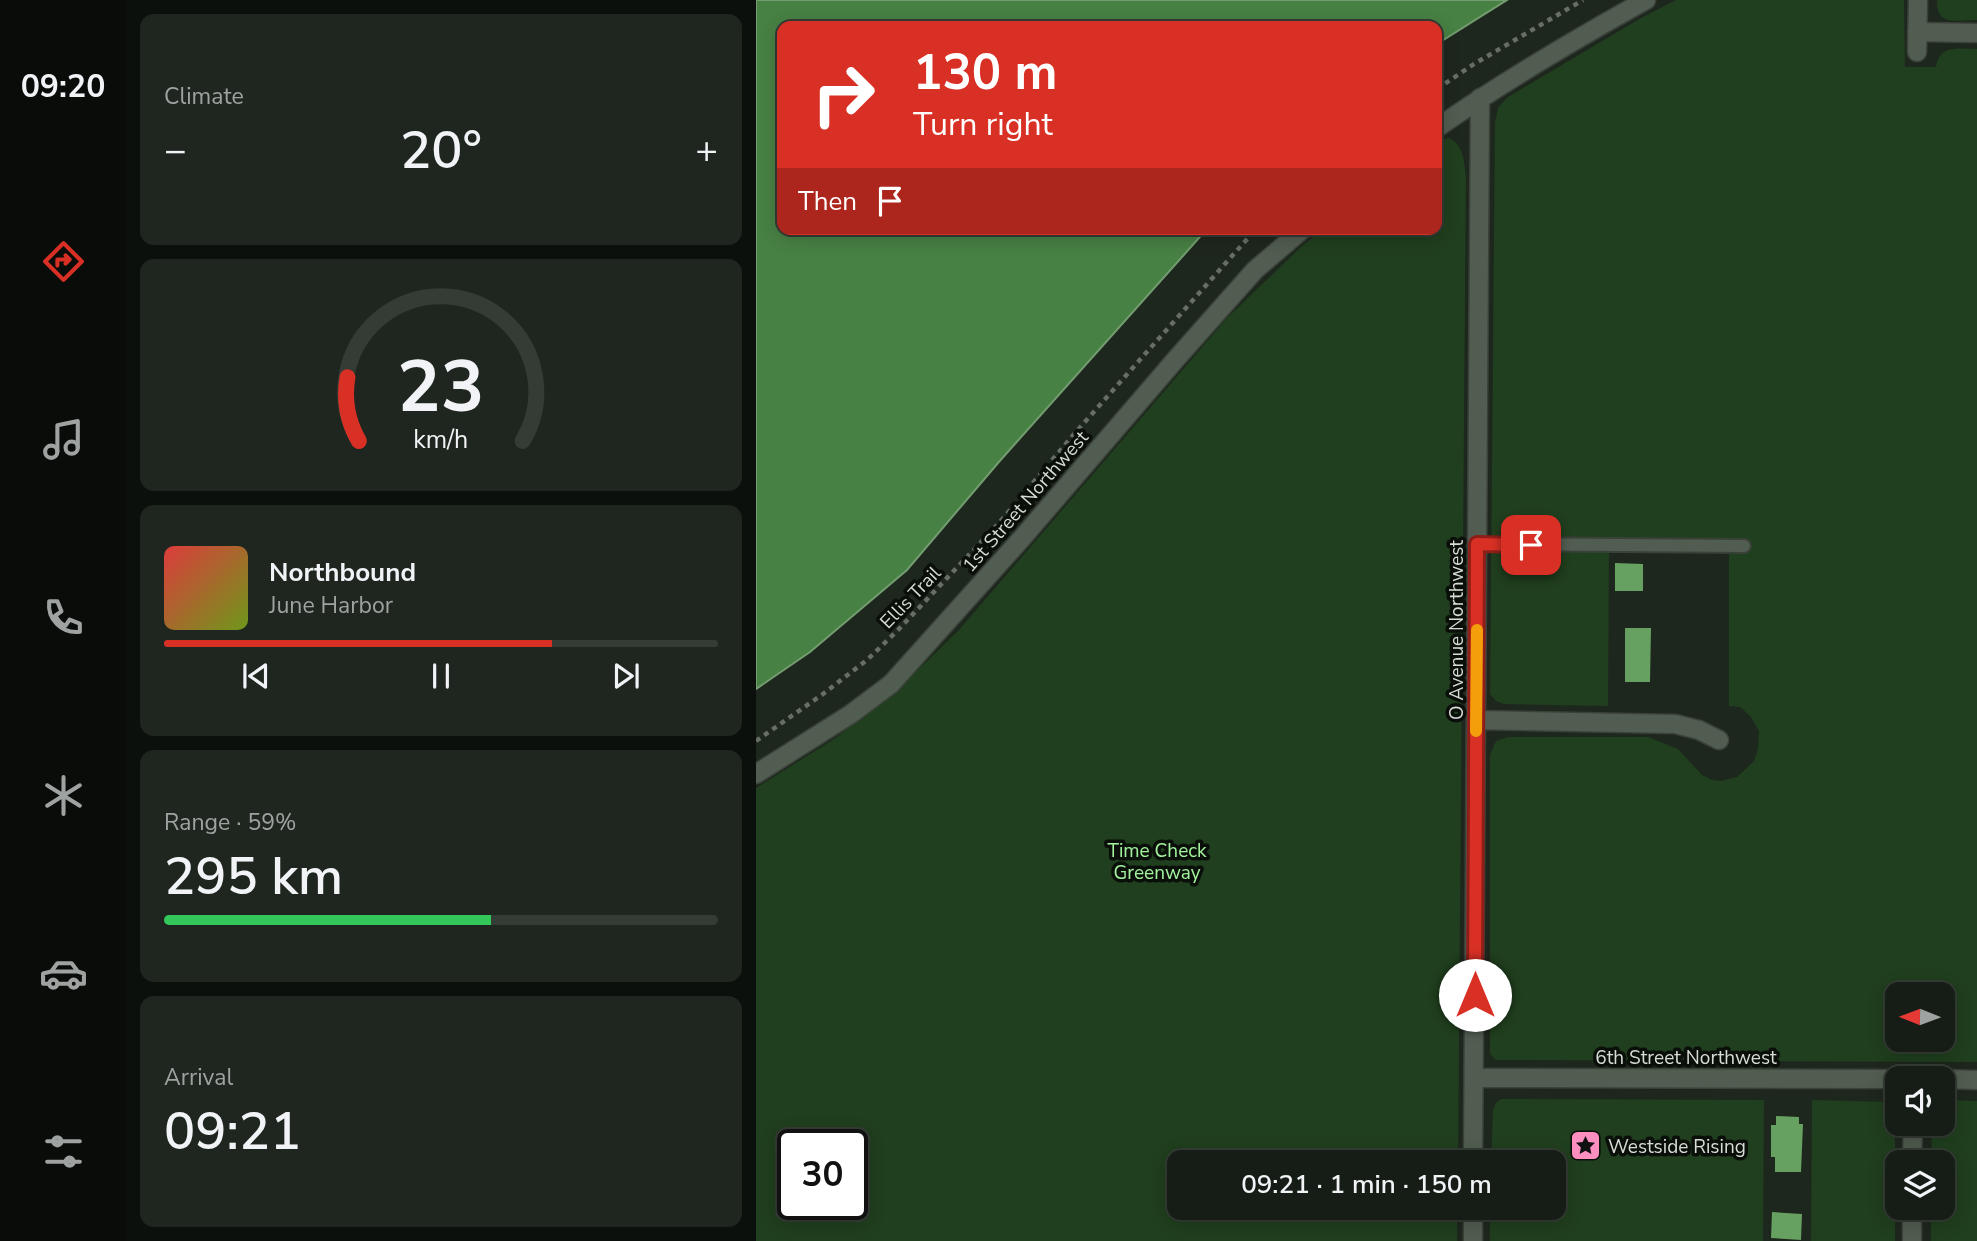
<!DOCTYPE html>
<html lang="en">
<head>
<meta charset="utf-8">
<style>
  :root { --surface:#161d16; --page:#1f261f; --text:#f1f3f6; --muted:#9ea2a1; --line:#353b35; --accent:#d93025 }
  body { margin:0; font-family:"Nunito Sans",sans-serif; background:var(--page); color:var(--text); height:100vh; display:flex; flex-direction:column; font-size:26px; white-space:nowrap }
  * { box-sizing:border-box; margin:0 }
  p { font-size:23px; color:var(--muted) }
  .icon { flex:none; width:38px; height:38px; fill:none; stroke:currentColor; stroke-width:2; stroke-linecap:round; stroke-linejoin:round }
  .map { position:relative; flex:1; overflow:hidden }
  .drawer { display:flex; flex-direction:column; gap:14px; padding:14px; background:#0c100c; width:630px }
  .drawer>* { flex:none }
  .banner { position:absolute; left:21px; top:21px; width:665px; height:214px; border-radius:14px; box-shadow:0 4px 18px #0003,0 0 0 2px var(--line); background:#d93025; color:#fff; overflow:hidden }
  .needle { width:46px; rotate:271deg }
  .buttons { position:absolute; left:1129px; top:982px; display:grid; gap:14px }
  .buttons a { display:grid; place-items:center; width:70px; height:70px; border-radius:14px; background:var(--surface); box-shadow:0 4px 18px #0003,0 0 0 2px var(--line); font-size:35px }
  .speed { position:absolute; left:21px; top:1129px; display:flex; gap:14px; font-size:35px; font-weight:700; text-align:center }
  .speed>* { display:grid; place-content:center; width:91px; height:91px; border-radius:50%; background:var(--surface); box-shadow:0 4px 18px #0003,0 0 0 2px var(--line); line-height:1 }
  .speed .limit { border:4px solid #111; border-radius:10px; background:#fff; color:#111 }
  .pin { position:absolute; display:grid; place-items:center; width:60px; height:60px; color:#fff; margin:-30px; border-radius:14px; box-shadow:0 4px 10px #0006 }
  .me { position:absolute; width:77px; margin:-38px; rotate:0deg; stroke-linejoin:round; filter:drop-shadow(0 0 5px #0008) }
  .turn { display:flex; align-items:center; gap:24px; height:147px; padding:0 21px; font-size:32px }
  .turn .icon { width:91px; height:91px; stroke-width:2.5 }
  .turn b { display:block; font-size:49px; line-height:60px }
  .then { display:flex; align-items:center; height:66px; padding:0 21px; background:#0003; gap:14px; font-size:26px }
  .big { font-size:52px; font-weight:600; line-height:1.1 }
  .drawer .tile { flex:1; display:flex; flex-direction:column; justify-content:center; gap:10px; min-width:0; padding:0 24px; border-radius:14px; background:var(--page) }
  .drawer .dial { align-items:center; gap:0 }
  .dial svg { height:182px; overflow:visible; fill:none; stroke:var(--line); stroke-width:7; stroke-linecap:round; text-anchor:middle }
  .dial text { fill:var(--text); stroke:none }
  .song { display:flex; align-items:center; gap:21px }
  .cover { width:84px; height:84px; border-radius:10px; background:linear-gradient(135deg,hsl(0 70% 55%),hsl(80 70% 35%)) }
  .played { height:7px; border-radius:4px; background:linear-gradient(90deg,var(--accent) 70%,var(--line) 70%) }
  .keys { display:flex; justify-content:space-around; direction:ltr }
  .heat { display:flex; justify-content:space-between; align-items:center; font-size:38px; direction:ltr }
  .charge { height:10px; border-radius:5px; background:linear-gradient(90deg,#34c759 59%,var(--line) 0) }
  .trip { position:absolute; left:411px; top:1150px; width:399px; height:70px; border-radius:14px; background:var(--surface); box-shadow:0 4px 18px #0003,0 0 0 2px var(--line); font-weight:600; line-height:70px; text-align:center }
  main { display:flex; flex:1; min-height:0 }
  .tabs { display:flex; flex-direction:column; width:126px; justify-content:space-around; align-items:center; background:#090c09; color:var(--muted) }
  .tabs .icon { width:49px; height:49px }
  .tabs .active { color:var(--accent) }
  .tabs b { font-size:32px; color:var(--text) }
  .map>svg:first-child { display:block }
</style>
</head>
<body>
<main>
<nav class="tabs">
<b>09:20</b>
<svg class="icon active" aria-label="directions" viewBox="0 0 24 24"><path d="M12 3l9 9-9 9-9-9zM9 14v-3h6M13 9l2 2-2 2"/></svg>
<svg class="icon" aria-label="music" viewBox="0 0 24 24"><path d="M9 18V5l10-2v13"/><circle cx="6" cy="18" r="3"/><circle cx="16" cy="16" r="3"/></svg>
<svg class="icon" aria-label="phone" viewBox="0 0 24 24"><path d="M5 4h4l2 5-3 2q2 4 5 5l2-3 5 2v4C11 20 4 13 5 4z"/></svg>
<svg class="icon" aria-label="climate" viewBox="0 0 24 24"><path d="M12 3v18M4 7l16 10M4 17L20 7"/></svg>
<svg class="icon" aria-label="car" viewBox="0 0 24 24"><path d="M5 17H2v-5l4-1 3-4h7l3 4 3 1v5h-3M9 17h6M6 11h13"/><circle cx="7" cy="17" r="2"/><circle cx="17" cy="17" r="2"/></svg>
<svg class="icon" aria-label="filters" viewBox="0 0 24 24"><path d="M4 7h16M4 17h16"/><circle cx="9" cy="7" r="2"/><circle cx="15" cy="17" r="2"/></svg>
</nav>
<section class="drawer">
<div class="tile"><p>Climate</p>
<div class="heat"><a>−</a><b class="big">20°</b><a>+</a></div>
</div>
<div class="tile dial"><svg viewBox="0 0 100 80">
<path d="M14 69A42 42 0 1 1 86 69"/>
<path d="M14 69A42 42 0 0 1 9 41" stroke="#d93025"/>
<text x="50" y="56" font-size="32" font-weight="700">23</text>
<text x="50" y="72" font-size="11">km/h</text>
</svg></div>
<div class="tile">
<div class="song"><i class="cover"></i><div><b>Northbound</b><p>June Harbor</p></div></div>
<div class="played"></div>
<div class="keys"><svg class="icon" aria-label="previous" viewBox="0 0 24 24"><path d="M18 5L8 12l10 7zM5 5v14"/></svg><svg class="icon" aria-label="pause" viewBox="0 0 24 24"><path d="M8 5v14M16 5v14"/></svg><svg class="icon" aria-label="next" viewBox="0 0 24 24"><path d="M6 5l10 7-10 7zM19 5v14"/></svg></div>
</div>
<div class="tile"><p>Range · 59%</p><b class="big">295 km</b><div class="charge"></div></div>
<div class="tile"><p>Arrival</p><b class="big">09:21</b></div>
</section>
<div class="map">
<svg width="1221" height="1241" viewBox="0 0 1221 1241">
  <rect width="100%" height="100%" fill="#1e271d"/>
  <!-- green -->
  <path fill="#203f1e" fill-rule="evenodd" d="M920 0H1148L1149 67H1180C1184 44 1203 49 1221 49V1062L740 1060 734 1054V755L740 741 752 737H892L922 749 946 775 956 780 965 781 981 777 998 761 1002 749 1003 731 995 717 984 707 973 706V552L853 551 852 706 748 704 740 701 734 694 739 122 742 108 752 97 885 18ZM1141 994H1186V1040H1141Z
    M1181 0H1221V20C1202 20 1180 27 1181 0Z
    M694 138C708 147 708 161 710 177L702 1162H424V1208H701V1241H0V788L78 739 142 689 203 630 472 317 547 245 567 229H681V141ZM96 1144V1204H37V1144Z
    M745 1099 1008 1100 1007 1241H734V1208H798V1162H735L737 1110 740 1103Z
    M1056 1100 1132 1102 1139 1115V1241H1055Z
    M1187 1100 1221 1101V1241H1175V1208H1186V1162H1175L1176 1124H1186Z"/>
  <!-- water -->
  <path fill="#488144" stroke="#739d70" stroke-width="2" d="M0 0H751L681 44V26H26V229H451L242 463 151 570 54 652 0 689Z"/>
  <!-- building -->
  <path fill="#67a162" d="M859 563 887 564V591H859Z
    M869 628H895L894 682H869Z
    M1020 1116 1043 1117V1124H1047L1045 1172H1019V1157H1015V1125H1020Z
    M1016 1212 1046 1214 1045 1240 1015 1238Z"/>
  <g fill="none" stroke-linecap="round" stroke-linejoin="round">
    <defs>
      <path id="service" d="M721 544 988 546"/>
      <path id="minor" d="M1161 32 1221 33
        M1161 52 1162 0
        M720 720 919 724 943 730 963 740
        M718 1078 1141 1079
        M1186 1079 1221 1080
        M717 1162 724 98
        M1156 1162 1157 1124
        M717 1241V1208
        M1156 1241V1208"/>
      <path id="tertiary" d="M681 128C748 81 818 40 890 0
        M0 774 95 714 135 684 267 537 420 359 499 270 547 229"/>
    </defs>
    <!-- service casing -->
    <use href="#service" stroke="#3a4139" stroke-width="16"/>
    <!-- minor casing -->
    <use href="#minor" stroke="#3a4139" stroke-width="21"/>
    <!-- tertiary casing -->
    <use href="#tertiary" stroke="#3a4139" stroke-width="21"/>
    <!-- path -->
    <path stroke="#666e65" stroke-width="4.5" stroke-dasharray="5 5" stroke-linecap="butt" d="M681 89 718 64 827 0
      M0 741 67 694 111 660 142 630 243 523 319 433 500 229"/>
    <!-- service -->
    <use href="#service" stroke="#525d51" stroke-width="12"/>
    <!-- minor -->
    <use href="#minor" stroke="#525d51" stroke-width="18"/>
    <!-- tertiary -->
    <use href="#tertiary" stroke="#525d51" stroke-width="18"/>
  </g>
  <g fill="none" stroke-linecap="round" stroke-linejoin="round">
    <defs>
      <path id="route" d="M719 995 721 544 775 545"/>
    </defs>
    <!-- route casing -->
    <use href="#route" stroke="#8d1f18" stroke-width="18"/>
    <!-- route -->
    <use href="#route" stroke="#d93025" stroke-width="12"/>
    <!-- slow -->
    <path stroke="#f59e0b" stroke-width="12" d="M720 731 721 630"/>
  </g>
  <!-- icons -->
  <defs>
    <symbol id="sight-square" viewBox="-11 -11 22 22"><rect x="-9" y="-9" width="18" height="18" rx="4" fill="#fd8ec0" stroke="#0a0f0a"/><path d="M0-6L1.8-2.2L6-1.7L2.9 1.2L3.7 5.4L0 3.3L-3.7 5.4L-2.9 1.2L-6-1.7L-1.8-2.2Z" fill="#111"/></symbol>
  </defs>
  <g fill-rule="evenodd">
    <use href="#sight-square" x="812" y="1128" width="35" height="35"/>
  </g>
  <g text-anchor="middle" stroke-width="7" stroke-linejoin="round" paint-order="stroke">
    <!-- street labels -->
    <g font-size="19" fill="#d7ddd6" stroke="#0a0f0a">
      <text transform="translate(269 501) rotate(-49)" y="7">1st Street Northwest</text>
      <text transform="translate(154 597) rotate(-46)" y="7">Ellis Trail</text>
      <text transform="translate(700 630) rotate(-90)" y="7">O Avenue Northwest</text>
      <text x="930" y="1064">6th Street Northwest</text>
    </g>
    <!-- park labels -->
    <g font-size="19" fill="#a3f39d" stroke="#0a0f0a">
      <text x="401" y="857">Time Check<tspan x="401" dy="22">Greenway</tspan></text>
    </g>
    <!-- poi labels -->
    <g font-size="19" fill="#d7ddd6" stroke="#0a0f0a" text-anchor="start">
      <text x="852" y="1153">Westside Rising</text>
    </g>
  </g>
</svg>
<div class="buttons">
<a><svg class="needle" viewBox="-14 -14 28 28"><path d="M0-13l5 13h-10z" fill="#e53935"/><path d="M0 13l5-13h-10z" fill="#9ea2a1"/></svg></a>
<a><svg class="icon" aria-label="sound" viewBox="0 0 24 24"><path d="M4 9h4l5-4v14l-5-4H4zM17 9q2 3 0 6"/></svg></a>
<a><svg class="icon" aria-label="layers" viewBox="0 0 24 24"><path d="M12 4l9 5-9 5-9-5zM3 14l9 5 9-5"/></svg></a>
</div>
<div class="speed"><div class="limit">30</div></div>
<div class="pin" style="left:775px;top:545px;background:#d93025"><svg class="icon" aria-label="arrive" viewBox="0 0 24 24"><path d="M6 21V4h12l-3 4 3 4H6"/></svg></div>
<svg class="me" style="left:719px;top:995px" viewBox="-20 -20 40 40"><circle r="19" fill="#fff"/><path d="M0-13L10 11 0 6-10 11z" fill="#d93025"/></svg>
<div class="trip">09:21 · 1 min · 150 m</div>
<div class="banner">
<div class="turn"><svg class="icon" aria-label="right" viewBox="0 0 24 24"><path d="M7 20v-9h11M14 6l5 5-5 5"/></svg><div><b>130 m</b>Turn right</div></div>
<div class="then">Then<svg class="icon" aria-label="arrive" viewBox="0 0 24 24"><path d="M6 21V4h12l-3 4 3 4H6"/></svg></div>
</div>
</div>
</main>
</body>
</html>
